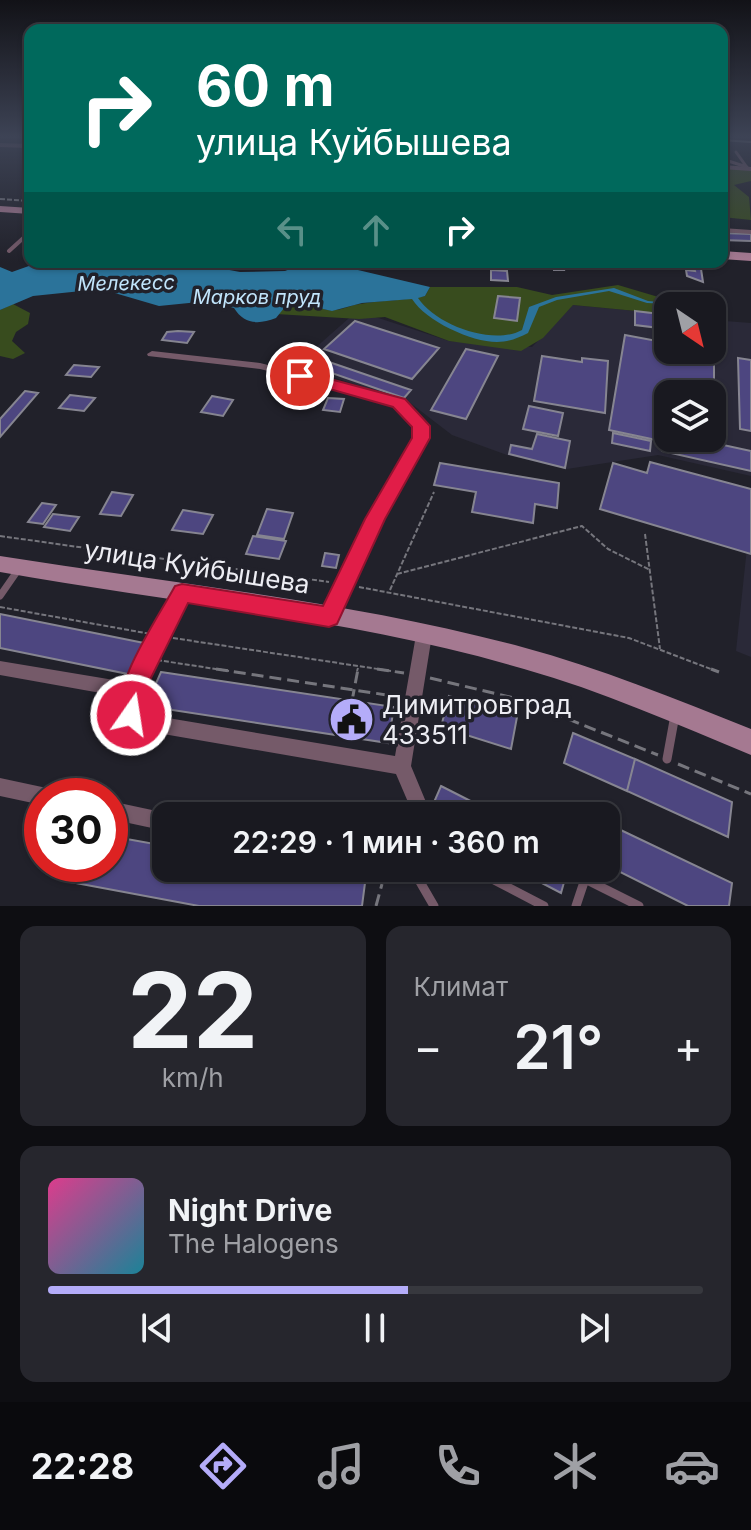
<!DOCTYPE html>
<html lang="ru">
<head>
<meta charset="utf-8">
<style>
  :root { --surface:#191920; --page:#26262d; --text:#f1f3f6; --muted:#9fa0a5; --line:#37383e; --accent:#b4acf9 }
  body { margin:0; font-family:Inter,sans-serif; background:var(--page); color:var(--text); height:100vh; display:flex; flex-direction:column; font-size:30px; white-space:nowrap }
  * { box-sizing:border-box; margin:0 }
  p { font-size:26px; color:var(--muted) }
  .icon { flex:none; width:44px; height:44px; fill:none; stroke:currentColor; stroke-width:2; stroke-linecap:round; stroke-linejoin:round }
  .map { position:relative; height:906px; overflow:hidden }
  .drawer { display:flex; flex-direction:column; gap:20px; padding:20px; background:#0e0e12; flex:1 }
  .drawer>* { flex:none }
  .guide { position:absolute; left:24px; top:24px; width:704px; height:244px; border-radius:16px; box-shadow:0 2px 6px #0004,0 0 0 2px var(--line); background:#00695c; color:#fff; overflow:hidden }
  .needle { width:52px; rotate:145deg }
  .tools { position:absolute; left:654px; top:292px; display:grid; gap:16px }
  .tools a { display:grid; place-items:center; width:72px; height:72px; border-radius:16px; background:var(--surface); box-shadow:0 2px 6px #0004,0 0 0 2px var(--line); font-size:40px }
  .speed { position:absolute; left:24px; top:778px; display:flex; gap:16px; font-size:40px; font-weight:700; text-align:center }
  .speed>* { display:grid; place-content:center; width:104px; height:104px; border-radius:50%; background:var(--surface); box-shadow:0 2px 6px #0004,0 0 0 2px var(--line); line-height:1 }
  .speed .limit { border:12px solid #d22; background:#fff; color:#111 }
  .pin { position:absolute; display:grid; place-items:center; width:68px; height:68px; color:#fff; margin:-34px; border:4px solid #fff; border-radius:50%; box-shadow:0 2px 8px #0007 }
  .me { position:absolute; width:88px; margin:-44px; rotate:13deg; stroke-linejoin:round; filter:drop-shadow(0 0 6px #0008) }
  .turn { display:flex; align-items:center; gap:28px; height:168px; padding:0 40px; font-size:36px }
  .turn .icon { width:104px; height:104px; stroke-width:2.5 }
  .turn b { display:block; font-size:56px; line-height:68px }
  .lanes { display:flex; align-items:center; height:76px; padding:0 40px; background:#0003; justify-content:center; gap:40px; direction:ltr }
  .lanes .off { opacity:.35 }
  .big { font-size:60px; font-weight:600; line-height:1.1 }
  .drawer .widget { flex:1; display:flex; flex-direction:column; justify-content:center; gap:12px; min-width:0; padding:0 28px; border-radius:16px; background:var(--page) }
  .drawer .dial { align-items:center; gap:0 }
  .dial b { font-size:104px; line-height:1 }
  .song { display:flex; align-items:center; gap:24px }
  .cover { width:96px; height:96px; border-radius:12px; background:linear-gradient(135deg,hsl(330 70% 55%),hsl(190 70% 35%)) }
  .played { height:8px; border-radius:4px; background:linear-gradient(90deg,var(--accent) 55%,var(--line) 55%) }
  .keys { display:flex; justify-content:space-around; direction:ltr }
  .heat { display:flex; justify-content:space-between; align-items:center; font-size:44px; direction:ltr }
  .drawer .tiles { flex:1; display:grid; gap:20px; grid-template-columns:1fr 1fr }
  .widget:last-child { grid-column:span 2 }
  .trip { position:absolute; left:152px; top:802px; width:468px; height:80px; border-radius:16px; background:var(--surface); box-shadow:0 2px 6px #0004,0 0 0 2px var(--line); font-weight:600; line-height:80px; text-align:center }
  .menu { display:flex; height:128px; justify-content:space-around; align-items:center; background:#0a0a0d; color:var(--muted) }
  .menu .icon { width:56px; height:56px }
  .menu .active { color:var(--accent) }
  .menu b { font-size:36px; color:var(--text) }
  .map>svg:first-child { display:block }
</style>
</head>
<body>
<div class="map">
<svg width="751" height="906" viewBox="0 0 751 906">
  <rect width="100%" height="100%" fill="#21212a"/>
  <!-- built -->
  <path fill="#2a2938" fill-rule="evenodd" d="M573 305 668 314V350H712V320L751 323V476L658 455 567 469 507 455 452 435 409 402 296 365 357 311 449 341 532 347ZM668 394H712V438H668Z
    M751 510V657L736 651Z"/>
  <!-- green -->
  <path fill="#384c1e" d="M722 168 751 170V181L734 185 749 197 751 220 722 217Z
    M618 285 682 304 706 306H668V314L573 305 543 338 521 351 449 341 385 317 359 319 276 314 293 297C314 297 313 308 328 310 339 312 350 305 360 304 382 300 403 301 425 296L430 287H517L552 295Z
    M13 304 30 313 28 324 16 332 12 341 25 353 13 359 0 356V310Z"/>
  <!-- water -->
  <path fill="#2b739a" d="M40 262H187L240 272 285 271 307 262H324L430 287 425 296 418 298C436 325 493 346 522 330L529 307 556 297 614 288 648 301 706 306 647 303 609 291 557 300 539 307 528 333C518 338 509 342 497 342 471 342 426 321 412 299L362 303 332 311 323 309 307 297H293L276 318C258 325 244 324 234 308L209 301 159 306 101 289 33 296 0 310V267L12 272Z"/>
  <!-- building -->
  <path fill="#4d4680" stroke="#868591" stroke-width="2" d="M722 233 751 234V241L722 240Z
    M554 262H586L587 267 563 266 564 270H554Z
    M694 268 701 269 703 282 687 276 686 270 695 271Z
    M491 270 507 271 508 281 491 280Z
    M498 296 520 298 517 321 494 318Z
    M635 311 668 315V329L635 325Z
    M355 321 439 348 412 379 324 349Z
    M178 331 194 332 187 343 162 340 167 332Z
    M625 335 668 343V350H678V356L714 363V409L712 394H668V399H664L661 441 609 430Z
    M466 349 498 356 466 419 431 410Z
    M542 356 582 362V358L608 361 605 413 534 401Z
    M738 358 751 360V431L740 429Z
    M329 362 411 390 404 398 320 369Z
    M74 365 99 367 91 377 66 375Z
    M25 391 38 393 0 437V419Z
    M70 395 95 398 84 411 59 408Z
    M212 396 233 400 223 416 201 412Z
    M328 398 344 399 340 412 323 410Z
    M529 406 563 413 558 436 523 429Z
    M663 432 668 433V438H691L751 451V471L662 451Z
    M613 433 651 441 650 451 612 443Z
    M537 434 570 441 565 468 509 454 511 445 532 449Z
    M650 462 751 489V554L600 509 613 463 647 473Z
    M440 463 559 483 557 508 535 504 533 523 472 512 476 492 434 485Z
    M112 492 133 495 121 516 100 514Z
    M42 503 56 505 43 524 28 522Z
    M267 509 293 513 284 539 257 535Z
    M183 510 213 515 203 534 172 530Z
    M53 514 79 517 70 531 44 527Z
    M253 536 286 541 279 559 246 554Z
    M325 553 339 555 336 568 322 566Z
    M0 614 149 644 133 675 0 648Z
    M161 672 394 707 388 743 146 706Z
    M449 696 517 717 511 749 441 727Z
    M573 733 635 759 627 791 564 763Z
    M635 759 732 802 728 837 627 791Z
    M441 786 500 816H428Z
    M606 823 732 883 729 906H688L606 865Z
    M110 836 166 846V868H285L365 883 362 906H199L65 881 73 864H110Z
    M513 868H568L561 893Z"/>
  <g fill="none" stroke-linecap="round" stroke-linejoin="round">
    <!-- path-far1 -->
    <path stroke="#76767d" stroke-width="2" stroke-dasharray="5 2" stroke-linecap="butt" d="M0 199 30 201
      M645 534 660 649
      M0 536 329 582
      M397 574 582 526 608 549 650 570
      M359 587 629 638 716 671
      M390 590 434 492
      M0 607 151 634
      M173 638 391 671
      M157 660 229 671
      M357 671 358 668"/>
    <!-- path -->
    <path stroke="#76767d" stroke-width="3" stroke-dasharray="12 6" stroke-linecap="butt" d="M216 669 400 697
      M377 669 404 673
      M711 669 719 672
      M430 678 518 699 658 755
      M352 701 358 669
      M678 764 751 794
      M376 906 382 884"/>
    <!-- service-far3 -->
    <path stroke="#755a69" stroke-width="3" d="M736 152 746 166
      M722 159 747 167"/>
    <!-- service-far2 -->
    <path stroke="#755a69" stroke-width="4" d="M722 230 751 232
      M9 251 30 232
      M707 262 709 268"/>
    <!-- service-far1 -->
    <path stroke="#755a69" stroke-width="7" d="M0 596 18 570
      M142 671 182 595"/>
    <!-- service -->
    <path stroke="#755a69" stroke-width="9" d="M132 691 143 669
      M667 759 675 715
      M412 868 434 906
      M471 868 544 906
      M576 906 585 879 639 906"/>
    <!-- minor -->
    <path fill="#755a69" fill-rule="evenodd" d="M0 143 30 144V148L0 147Z
      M722 165 751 167V171L722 169Z
      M152 351 260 363 385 394 403 401 425 423 427 438 381 519 334 622 329 623 324 622 321 617 368 519 415 438V427L395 405 377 398 260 369 148 356 147 354Z
      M424 628 429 630 432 635 411 766 426 802 424 816H406L408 802 396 774 140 730C121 723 123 715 123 697L0 675V661L132 683 138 686 140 691V711L144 714 395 756 416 635 419 630Z
      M0 778 42 787 49 789 51 796H42V805L0 796Z
      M110 801 166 813 173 816H166V831L110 819Z
      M370 868H397L394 875 387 878 373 875Z"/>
    <!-- secondary -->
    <path fill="#a57991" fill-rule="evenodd" d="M0 206 30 208V214L0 212Z
      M722 251 751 253V261L722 259Z
      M0 556C174 584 351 601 522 647 600 668 676 699 751 729V755C676 724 602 691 524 669 354 619 174 603 0 572Z"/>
    <!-- rail -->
    <path stroke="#acacb3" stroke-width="2" d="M722 140 751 142"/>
  </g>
  <!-- sky -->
  <linearGradient id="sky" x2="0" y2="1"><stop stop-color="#121217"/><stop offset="0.52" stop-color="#3d4355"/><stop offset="1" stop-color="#3d4355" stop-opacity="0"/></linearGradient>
  <rect width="751" height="263" fill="url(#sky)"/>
  <!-- route -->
  <path fill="#e11d48" stroke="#92132f" stroke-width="2" d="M300 371 405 399 430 426V438L385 519 337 624 329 627 188 603 144 692 143 715 140 724 131 727 122 724C107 690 158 618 175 586L182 584 323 606 365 519 412 438V427L393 407 294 379 292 376Z"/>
  <!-- icons -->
  <defs>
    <symbol id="civic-disc" viewBox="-11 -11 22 22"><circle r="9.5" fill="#b4acf9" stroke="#21212a"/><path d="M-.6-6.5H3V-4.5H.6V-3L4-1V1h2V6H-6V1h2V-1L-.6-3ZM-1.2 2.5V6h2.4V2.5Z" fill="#111"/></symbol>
  </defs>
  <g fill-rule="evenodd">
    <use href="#civic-disc" x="326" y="694" width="51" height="51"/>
  </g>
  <g text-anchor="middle" stroke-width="7" stroke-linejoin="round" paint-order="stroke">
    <!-- far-water labels -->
    <g font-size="20" font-style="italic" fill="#c1e5fc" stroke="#21212a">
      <text transform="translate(126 283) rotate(-1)" y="7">Мелекесс</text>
      <text x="257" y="304">Марков пруд</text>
    </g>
    <!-- near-street labels -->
    <g font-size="26" fill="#ededf3" stroke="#21212a">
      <text transform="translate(197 567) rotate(9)" y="9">улица Куйбышева</text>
    </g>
    <!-- near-poi labels -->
    <g font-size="26" fill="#ededf3" stroke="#21212a" text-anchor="start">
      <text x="382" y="714">Димитровград<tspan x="382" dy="30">433511</tspan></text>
    </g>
  </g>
</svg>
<div class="tools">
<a><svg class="needle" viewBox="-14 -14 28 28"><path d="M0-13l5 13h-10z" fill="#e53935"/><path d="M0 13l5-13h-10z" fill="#9fa0a5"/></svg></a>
<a><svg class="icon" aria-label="layers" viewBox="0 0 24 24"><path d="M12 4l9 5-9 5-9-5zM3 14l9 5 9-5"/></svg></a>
</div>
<div class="speed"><div class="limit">30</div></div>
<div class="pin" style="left:300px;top:376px;background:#d93025"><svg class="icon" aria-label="arrive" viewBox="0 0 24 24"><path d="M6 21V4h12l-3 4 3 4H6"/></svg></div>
<svg class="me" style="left:131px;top:715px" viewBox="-20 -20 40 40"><circle r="17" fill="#e11d48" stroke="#fff" stroke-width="3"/><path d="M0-11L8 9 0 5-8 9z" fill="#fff"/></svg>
<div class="trip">22:29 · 1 мин · 360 m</div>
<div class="guide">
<div class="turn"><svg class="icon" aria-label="right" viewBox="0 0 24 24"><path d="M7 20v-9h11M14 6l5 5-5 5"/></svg><div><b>60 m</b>улица Куйбышева</div></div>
<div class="lanes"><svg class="icon off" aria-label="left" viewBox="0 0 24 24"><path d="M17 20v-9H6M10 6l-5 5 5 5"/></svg><svg class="icon off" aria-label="ahead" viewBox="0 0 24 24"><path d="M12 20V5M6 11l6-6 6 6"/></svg><svg class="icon" aria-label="right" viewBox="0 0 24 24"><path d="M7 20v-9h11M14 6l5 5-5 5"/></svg></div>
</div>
</div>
<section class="drawer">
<div class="tiles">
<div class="widget dial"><b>22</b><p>km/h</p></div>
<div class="widget"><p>Климат</p>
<div class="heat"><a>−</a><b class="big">21°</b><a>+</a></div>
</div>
<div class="widget">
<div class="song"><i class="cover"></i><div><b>Night Drive</b><p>The Halogens</p></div></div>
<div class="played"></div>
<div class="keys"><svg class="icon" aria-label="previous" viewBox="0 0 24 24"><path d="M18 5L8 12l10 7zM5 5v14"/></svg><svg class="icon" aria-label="pause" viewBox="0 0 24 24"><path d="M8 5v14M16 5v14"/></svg><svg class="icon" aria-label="next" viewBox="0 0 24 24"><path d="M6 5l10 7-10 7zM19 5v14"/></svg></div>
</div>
</div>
</section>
<nav class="menu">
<b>22:28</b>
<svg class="icon active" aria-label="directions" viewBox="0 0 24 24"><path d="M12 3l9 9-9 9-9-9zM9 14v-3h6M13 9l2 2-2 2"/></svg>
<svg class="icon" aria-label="music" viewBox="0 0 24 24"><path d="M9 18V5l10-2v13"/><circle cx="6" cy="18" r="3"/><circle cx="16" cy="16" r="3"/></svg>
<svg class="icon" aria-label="phone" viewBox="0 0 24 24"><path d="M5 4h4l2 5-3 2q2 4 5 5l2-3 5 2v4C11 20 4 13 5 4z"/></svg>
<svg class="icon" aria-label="climate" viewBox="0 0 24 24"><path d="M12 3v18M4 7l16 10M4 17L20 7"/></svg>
<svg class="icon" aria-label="car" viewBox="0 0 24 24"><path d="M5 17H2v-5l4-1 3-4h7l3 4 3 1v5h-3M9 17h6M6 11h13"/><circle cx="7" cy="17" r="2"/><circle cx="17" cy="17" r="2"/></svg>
</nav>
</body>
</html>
